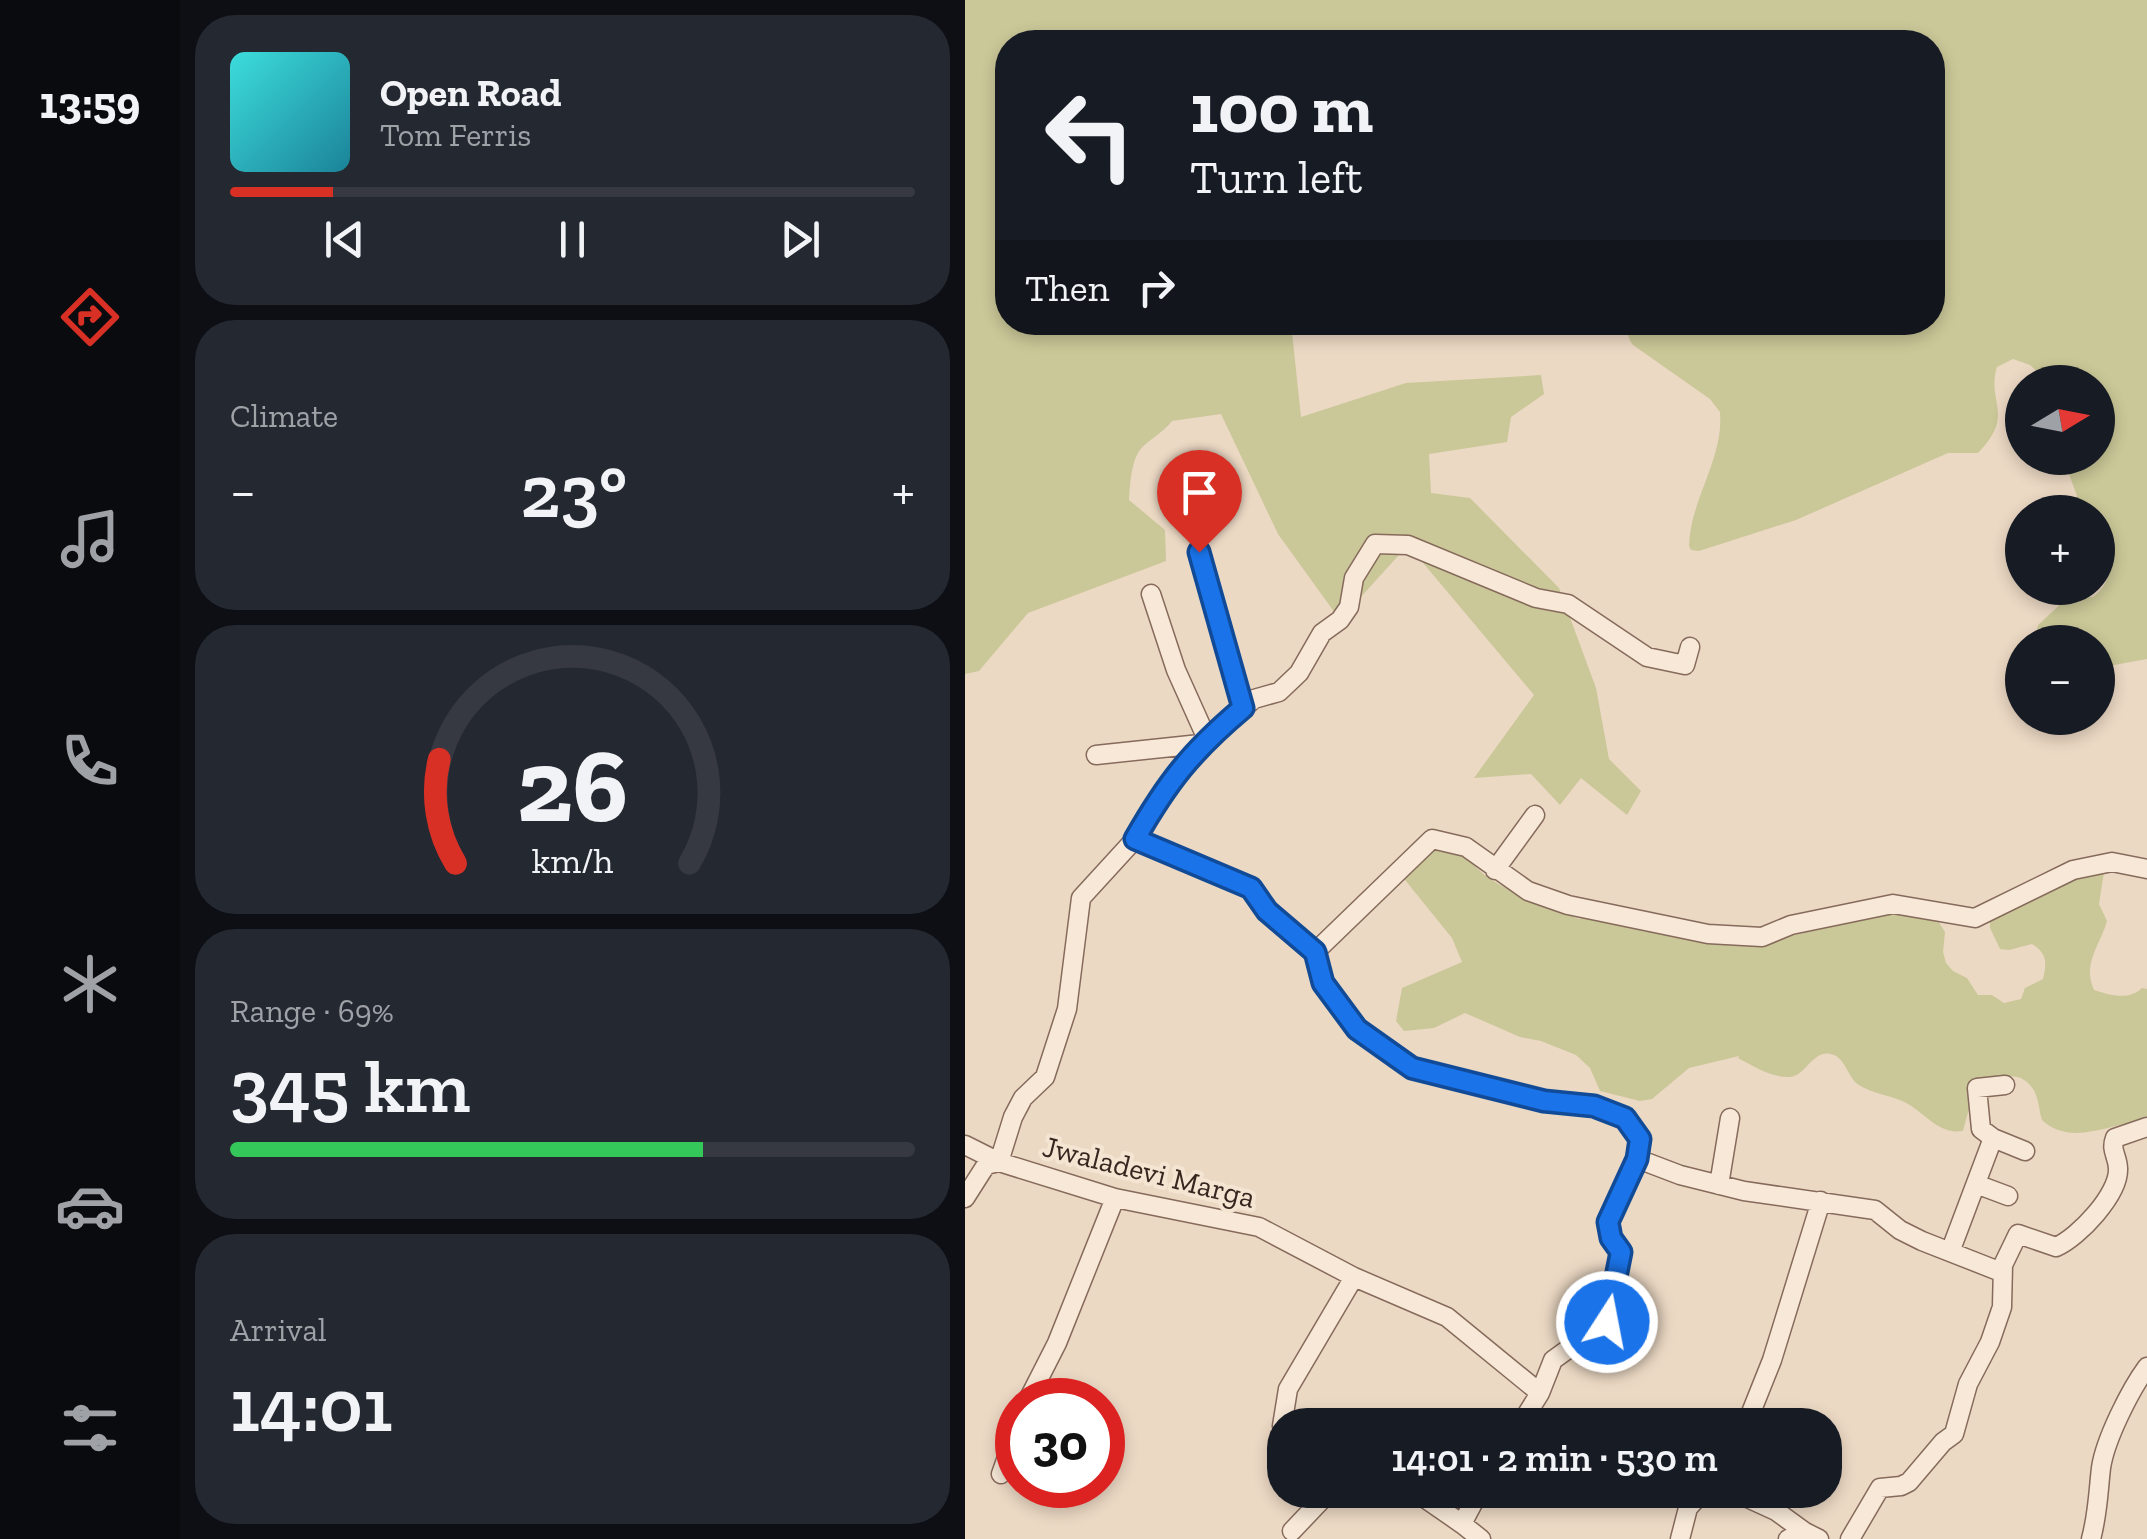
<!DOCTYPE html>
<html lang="en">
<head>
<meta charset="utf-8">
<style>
  :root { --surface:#171b24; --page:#242831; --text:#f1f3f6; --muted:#9ea1a6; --line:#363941; --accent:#d93025 }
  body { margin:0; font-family:"Zilla Slab",serif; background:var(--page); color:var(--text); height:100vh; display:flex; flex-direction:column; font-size:38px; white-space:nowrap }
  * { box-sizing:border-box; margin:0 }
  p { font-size:32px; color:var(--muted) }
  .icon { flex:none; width:55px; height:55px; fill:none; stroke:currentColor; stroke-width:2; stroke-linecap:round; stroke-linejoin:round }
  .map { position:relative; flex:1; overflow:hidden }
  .sheet { display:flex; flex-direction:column; gap:15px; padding:15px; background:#0d0f14; width:785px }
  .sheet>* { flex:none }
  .guide { position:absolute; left:30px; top:30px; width:950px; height:305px; border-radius:40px; box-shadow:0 5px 15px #0003; background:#171b24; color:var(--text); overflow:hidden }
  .needle { width:65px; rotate:80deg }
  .controls { position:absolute; left:1040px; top:365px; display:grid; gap:20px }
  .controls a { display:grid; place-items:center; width:110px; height:110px; border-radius:50%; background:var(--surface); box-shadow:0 5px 15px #0003; font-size:50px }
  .speed { position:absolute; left:30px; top:1378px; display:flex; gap:20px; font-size:50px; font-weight:700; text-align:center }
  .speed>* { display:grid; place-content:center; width:130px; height:130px; border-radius:50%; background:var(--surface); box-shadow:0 5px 15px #0003; line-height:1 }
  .speed .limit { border:15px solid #d22; background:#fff; color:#111 }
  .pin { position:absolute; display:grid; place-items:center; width:85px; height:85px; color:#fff; margin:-102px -42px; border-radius:50% 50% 50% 0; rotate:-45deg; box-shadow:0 0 10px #0007 }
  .pin .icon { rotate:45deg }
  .me { position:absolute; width:110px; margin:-55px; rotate:11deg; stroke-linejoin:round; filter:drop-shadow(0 0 8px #0008) }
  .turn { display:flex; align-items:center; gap:35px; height:210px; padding:0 30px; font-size:45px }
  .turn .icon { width:130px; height:130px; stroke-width:2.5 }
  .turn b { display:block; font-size:70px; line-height:85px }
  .then { display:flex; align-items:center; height:95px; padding:0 30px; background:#0003; gap:20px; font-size:38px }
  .big { font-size:75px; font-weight:600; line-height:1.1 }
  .sheet .tile { flex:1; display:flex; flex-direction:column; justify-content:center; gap:15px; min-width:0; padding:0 35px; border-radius:40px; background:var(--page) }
  .sheet .dial { align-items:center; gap:0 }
  .dial svg { height:260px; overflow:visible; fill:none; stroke:var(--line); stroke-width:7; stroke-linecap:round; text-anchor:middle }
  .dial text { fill:var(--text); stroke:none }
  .song { display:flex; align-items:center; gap:30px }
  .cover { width:120px; height:120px; border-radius:15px; background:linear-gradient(135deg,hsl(180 70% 55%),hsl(190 70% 35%)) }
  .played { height:10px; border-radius:5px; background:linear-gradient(90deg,var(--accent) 15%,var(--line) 15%) }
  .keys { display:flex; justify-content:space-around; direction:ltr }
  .heat { display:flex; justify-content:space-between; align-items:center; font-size:55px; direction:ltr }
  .charge { height:15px; border-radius:8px; background:linear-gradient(90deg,#34c759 69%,var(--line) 0) }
  .trip { position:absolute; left:302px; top:1408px; width:575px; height:100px; border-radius:40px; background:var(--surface); box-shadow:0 5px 15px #0003; font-weight:600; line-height:100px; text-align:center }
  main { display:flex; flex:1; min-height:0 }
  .tab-bar { display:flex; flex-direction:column; width:180px; justify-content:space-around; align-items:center; background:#090b0e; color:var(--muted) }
  .tab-bar .icon { width:70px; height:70px }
  .tab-bar .selected { color:var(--accent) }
  .tab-bar b { font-size:45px; color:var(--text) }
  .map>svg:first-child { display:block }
</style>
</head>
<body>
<main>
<nav class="tab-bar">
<b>13:59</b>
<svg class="icon selected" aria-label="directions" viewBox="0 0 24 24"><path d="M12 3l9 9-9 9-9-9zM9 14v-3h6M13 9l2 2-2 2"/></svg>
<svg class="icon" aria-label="music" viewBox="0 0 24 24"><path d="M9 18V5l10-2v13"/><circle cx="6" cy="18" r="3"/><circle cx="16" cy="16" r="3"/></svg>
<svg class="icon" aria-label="phone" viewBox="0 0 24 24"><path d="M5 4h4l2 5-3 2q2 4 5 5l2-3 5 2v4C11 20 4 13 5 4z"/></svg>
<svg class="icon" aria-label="climate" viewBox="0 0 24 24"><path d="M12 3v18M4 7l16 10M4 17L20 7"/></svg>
<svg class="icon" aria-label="car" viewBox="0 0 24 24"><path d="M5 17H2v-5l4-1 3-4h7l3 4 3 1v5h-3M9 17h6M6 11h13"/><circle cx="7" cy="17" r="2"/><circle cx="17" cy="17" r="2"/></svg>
<svg class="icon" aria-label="filters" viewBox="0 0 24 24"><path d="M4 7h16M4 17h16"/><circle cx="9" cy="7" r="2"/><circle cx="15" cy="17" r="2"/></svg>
</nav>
<section class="sheet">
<div class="tile">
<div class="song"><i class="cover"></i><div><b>Open Road</b><p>Tom Ferris</p></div></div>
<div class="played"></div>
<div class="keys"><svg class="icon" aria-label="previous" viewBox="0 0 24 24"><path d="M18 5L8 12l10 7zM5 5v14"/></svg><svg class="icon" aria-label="pause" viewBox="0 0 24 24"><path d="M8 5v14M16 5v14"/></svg><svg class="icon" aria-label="next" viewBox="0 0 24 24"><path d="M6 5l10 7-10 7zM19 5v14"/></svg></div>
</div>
<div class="tile"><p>Climate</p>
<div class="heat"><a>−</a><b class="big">23°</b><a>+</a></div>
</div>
<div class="tile dial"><svg viewBox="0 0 100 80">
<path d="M14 69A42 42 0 1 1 86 69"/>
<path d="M14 69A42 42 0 0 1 9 37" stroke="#d93025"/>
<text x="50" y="56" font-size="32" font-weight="700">26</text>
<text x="50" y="72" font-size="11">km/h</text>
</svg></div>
<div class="tile"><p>Range · 69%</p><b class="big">345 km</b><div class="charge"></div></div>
<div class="tile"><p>Arrival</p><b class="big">14:01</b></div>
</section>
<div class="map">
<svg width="1182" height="1539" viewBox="0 0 1182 1539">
  <rect width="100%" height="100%" fill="#ecd9c4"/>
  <!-- green -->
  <path fill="#cac798" d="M0 0H1182V659L1133 668 1132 642H1069L1073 625 1101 599 1128 597C1160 573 1133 542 1132 512H1118L1098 458H1132V382H1084L1065 365 1048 359 1032 367C1021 401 1051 415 1013 453H983L831 520 734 551 726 550 724 546C725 500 759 459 755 412L745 399 668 345C662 337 661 331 667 322H968V42H42V322L326 323 336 417 441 383 576 375 579 394 546 417 542 442 464 454 466 493 505 498 594 588 631 688 644 759 676 791 662 815 616 778 595 805 566 774 509 778 569 695 443 545 375 620 313 534 256 414 207 421C198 433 184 439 175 450 166 462 165 485 164 500L200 530 201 561 63 613 14 671 0 674Z
    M464 846 502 853C515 887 580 902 611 918L615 919 616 916 670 925 680 932 684 928 773 945 835 934 907 909 971 918 980 932 978 952 981 963 988 971 1002 978 1013 995H1027L1039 1003 1056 999 1060 988 1078 979C1082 963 1082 953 1067 944L1044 950 1035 949 1025 928V917L1112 874 1139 872 1134 904 1142 921C1135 946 1117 963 1129 990 1144 995 1164 1001 1177 988L1182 989V1120C1148 1122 1106 1148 1077 1120 1074 1111 1074 1098 1068 1089 1050 1063 1024 1082 1009 1101 1003 1108 1001 1121 998 1131 971 1135 959 1110 937 1101 923 1095 906 1093 894 1085 883 1078 881 1060 869 1055 848 1046 841 1078 823 1077 805 1077 788 1066 773 1058L774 1056 724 1068 687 1099 675 1101 635 1091 625 1068 611 1055 576 1041 555 1037 500 1013 469 1028 439 1031 431 1021 437 988 497 962 487 938 436 875Z"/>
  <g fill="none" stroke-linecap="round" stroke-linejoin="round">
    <defs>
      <path id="street" d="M234 552 278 708
        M186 594 211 670 242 739
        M131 755 235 744
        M170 839 286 888 302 911 350 952 358 983 392 1029 447 1068 579 1101 629 1106 660 1118 675 1139 673 1159 715 1175 779 1191 910 1210 935 1230 957 1241 1036 1272
        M530 870 570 815
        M350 952 467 839 501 847 563 891 603 905 743 934 797 937 826 925 928 904 1010 918 1108 870 1147 862 1182 869
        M1028 1138 1016 1129 1012 1088 1040 1085
        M0 1145 34 1162 150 1198 294 1227 389 1277 482 1317 575 1393 555 1425
        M1011 1184 1043 1196
        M754 1185 765 1118
        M0 1198 21 1165 34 1162 48 1117 58 1098 80 1077 102 1009 116 898 170 839 198 791 235 744 289 699 314 692 334 673 357 633 375 620 384 607 389 578 410 544 443 545 571 598 603 604 682 657 720 665 725 647
        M985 1252 1028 1138 1060 1151
        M575 1393 588 1360 642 1321 656 1252 646 1238 643 1222 673 1159
        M63 1400 92 1343 150 1198
        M781 1425 807 1360 856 1201
        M320 1430 317 1426 323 1389 389 1277
        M36 1474 52 1429
        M448 1490 497 1524
        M515 1490 497 1524 516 1539
        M765 1490 811 1511 840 1532
        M327 1531 366 1490
        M715 1539 723 1508 739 1490
        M823 1539 840 1532 854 1539
        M885 1539 915 1488 936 1486 944 1482 978 1442 989 1434 1003 1384 1025 1342 1037 1307 1038 1265 1053 1234 1091 1247C1114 1237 1154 1194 1153 1169 1153 1156 1145 1151 1150 1138L1182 1127
        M1126 1539C1133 1513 1133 1494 1136 1468 1140 1440 1165 1390 1182 1367"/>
    </defs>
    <!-- street casing -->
    <use href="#street" stroke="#866a5b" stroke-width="21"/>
    <!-- street -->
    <use href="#street" stroke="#f7e8d7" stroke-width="18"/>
  </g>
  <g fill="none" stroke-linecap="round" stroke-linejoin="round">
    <defs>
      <path id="route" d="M234 552 278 708C227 751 203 781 170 839L286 888 302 911 350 952 358 983 392 1029 447 1068 579 1101 629 1106 660 1118 675 1139 672 1159 643 1222 646 1238 656 1252 642 1322"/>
    </defs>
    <!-- route casing -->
    <use href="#route" stroke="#114b97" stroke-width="25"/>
    <!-- route -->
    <use href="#route" stroke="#1a73e8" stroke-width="18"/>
  </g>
  <g text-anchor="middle" stroke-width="8" stroke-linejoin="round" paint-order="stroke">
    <!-- street labels -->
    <g font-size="30" fill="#37261f" stroke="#f4e5d3">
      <text transform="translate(184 1172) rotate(14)" y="10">Jwaladevi Marga</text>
    </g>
  </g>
</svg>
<div class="controls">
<a><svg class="needle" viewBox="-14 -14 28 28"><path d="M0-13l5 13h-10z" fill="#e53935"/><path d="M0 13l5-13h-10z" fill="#9ea1a6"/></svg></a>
<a>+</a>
<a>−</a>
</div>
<div class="speed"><div class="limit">30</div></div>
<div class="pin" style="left:234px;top:552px;background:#d93025"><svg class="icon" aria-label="arrive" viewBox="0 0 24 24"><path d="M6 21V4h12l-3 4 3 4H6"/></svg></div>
<svg class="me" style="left:642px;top:1322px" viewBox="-20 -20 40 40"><circle r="17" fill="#1a73e8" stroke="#fff" stroke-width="3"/><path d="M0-11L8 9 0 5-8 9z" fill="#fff"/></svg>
<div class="trip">14:01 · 2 min · 530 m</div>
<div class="guide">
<div class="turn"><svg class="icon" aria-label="left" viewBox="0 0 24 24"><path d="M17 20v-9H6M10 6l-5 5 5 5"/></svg><div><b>100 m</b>Turn left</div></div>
<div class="then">Then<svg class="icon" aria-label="right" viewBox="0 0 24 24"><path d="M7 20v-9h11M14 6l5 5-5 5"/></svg></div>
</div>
</div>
</main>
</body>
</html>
